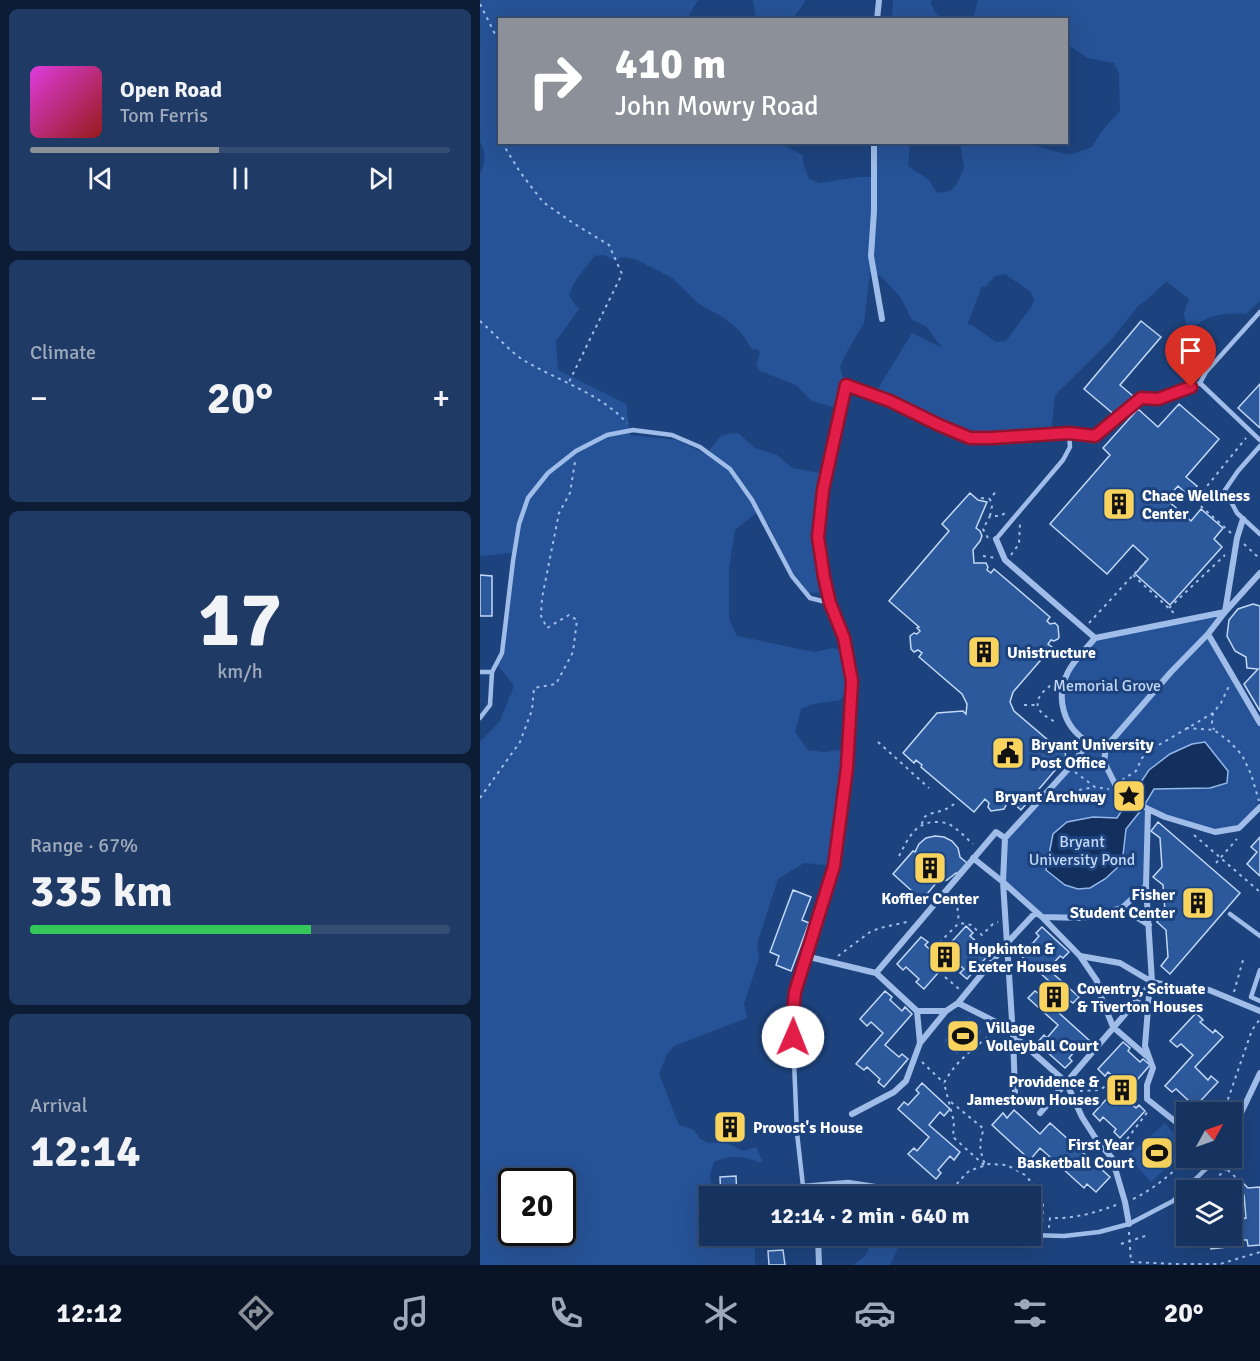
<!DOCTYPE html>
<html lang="en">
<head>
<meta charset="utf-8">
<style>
  :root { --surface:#16325e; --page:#1f3a64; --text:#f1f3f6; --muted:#9eaabc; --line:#354d73; --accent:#8c9099 }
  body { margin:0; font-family:Signika,sans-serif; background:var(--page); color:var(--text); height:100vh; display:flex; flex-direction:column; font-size:22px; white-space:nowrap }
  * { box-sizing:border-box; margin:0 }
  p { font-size:20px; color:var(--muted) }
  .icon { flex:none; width:33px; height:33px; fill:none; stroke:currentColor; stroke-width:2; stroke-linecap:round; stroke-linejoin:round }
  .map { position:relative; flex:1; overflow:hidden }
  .drawer { display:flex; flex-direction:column; gap:9px; padding:9px; background:#0c1c34; width:480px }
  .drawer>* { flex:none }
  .hud { position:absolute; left:18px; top:18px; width:570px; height:126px; border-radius:0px; box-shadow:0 6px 24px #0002,0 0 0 2px var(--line); background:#8c9099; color:#fff; overflow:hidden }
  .needle { width:39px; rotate:50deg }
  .controls { position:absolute; left:696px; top:1102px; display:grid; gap:12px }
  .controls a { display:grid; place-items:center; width:66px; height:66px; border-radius:0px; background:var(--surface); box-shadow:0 6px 24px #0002,0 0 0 2px var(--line); font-size:30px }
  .speed { position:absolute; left:18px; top:1168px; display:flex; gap:12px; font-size:30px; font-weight:700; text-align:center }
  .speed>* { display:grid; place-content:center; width:78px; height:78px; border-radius:50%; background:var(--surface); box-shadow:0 6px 24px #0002,0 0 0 2px var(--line); line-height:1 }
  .speed .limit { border:3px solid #111; border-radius:9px; background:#fff; color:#111 }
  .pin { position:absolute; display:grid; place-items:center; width:51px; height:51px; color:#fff; margin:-62px -26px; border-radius:50% 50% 50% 0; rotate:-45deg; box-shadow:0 0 6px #0007 }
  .pin .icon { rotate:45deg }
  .me { position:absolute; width:66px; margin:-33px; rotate:1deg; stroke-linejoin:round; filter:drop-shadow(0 0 4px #0008) }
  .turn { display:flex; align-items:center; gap:21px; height:126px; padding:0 18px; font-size:27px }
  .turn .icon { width:78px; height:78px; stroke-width:2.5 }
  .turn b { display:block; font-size:42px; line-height:51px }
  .big { font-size:45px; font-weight:700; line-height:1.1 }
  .drawer .card { flex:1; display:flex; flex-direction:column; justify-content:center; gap:9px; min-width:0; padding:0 21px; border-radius:9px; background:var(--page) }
  .drawer .dial { align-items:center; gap:0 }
  .dial b { font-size:78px; line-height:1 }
  .song { display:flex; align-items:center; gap:18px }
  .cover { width:72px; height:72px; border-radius:9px; background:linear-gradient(135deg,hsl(300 70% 55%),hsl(0 70% 35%)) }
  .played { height:6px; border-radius:3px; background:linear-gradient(90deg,var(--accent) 45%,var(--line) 45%) }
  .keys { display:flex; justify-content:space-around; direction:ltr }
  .heat { display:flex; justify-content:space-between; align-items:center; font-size:33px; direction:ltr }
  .charge { height:9px; border-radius:4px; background:linear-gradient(90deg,#34c759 67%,var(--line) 0) }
  .trip { position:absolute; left:219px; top:1186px; width:342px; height:60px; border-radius:0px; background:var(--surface); box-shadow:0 6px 24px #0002,0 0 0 2px var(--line); font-weight:700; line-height:60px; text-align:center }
  .menu { display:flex; height:96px; justify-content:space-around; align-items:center; background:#091426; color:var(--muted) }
  .menu .icon { width:42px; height:42px }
  .menu .active { color:var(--accent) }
  .menu b { font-size:27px; color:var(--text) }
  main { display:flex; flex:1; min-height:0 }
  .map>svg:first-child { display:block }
</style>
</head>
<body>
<main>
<section class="drawer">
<div class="card">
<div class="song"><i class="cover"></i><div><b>Open Road</b><p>Tom Ferris</p></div></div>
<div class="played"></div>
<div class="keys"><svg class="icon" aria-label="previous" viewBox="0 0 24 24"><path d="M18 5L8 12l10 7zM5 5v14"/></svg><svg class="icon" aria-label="pause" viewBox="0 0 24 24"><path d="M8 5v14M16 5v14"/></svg><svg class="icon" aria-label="next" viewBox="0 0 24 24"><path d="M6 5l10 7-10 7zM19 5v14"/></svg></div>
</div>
<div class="card"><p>Climate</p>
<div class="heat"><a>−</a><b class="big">20°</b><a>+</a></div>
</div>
<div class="card dial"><b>17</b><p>km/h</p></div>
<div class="card"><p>Range · 67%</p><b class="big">335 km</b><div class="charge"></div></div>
<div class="card"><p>Arrival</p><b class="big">12:14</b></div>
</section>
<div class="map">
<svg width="780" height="1265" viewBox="0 0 780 1265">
  <rect width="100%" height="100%" fill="#1d437e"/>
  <!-- green -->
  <path fill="#265397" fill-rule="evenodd" d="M0 0H218L207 19 20 20V142H288L293 144 299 143 323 155V163L329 179 339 183 379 177H393L395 143H430L428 166 449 180 457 193 470 191 476 185 484 168 480 143H548L562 148 590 155 612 147 621 132 640 111 639 74 634 63 608 58 591 47H587L586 20 485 19 494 15 498 0H780V301L766 314C738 313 731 314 707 331L704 313 709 299 687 282C676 289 668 301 658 306L631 340 575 395 571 433 521 434 500 435 462 419 459 425 394 395 432 333 462 348 447 327 432 320 421 298 401 276 390 273 384 323 365 355 360 367 366 386 357 408 332 401 316 385 280 371 276 364 280 354 278 350 272 349 260 331 244 318 219 304 191 277 155 259 142 257 135 261 124 255 114 256 94 283 89 295 95 305 99 309 76 341 78 370 146 404 150 435 197 440 226 454 242 435 258 433 275 448 297 455 312 468 345 474 336 524 343 592 329 593 309 567 289 525 276 513 255 530 249 568V619L257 636 334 652 353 648 364 651 366 656 368 692 360 700 333 704 321 709 315 732 328 750 344 752 359 750 368 754 361 792 354 866 324 863 298 879 277 944 279 958 264 1004 267 1018 194 1046 187 1054 179 1074 199 1125 214 1130 220 1139 229 1143 244 1142 263 1151 276 1147 282 1160 281 1163C264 1156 251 1154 234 1162L230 1174 233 1197H230V1236H239L240 1239 250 1247 275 1246V1265H0V741L3 739 20 721 34 686 17 664 23 651 32 553 0 556V173C6 164 6 151 0 142ZM525 274 551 292 554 300 551 307 526 341 516 342 492 325H489L488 323 502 286 505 287 515 276ZM32 1182H82V1233H32Z
    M273 0H326L313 19 276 20Z
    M413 0H452L451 4 457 15 474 19H412Z
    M745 612 728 634 780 723V800L759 828 735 832 668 810 666 886 642 908 604 918 562 917 523 882 525 838 609 742 623 745 591 728 582 708 589 669 615 638Z
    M489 1017 502 1032 477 1055 464 1040Z
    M685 1123 706 1147V1150L671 1182 648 1156Z
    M395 1238 419 1240 420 1244 410 1265H373L385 1256Z"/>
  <!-- water -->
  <path fill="#132f5d" stroke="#93b7ea" stroke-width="1.5" d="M725 742 748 771 747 783 730 788 674 789 662 809 646 829 643 855 638 867 625 879 610 888 598 889 585 885 566 870 573 834 587 822 613 817 637 818 669 770 690 754 712 744Z"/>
  <!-- building -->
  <path fill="#2c599c" stroke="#c3d8f6" stroke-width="1.5" d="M661 321 681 337 640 385 653 396 636 416 604 389Z
    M780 384V428L758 408Z
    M699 404 739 439 706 477 717 486 709 496 698 486 686 499 711 521 721 509 743 528 734 539 742 547 690 605 655 574 668 559 653 545 627 574 570 524 630 455 623 448 658 409 678 427Z
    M490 493 498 500 507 502 496 528 500 531 502 536 500 541 493 550 494 563H506L508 567 507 570 511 573 514 569 570 617 567 621 570 624 575 623 578 626 579 637 578 639 574 641 571 640 568 644 572 647 533 692 530 702 534 711 575 746 574 747 577 750 581 748 585 749 586 762 583 765 578 764 575 767 577 768 541 810 528 798 524 802 526 805 524 809 511 811 508 807 509 803 505 799 494 812 441 767 442 765 436 760 434 763 423 753 457 713 483 711 486 714 487 704 482 694 439 657 442 653 438 650 434 652 431 649 430 636 434 633 437 634 440 631 437 628 439 627 409 601 469 531 462 524Z
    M0 575 12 576V616H0Z
    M773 604 780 606V711L764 684 778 669 767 668 766 657 755 651 747 636 749 620 758 609Z
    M678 822 760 893 690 974 681 966 688 957 686 930 677 922 685 912 683 885 673 877 682 867 680 838 671 831Z
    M455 836 464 837 472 841 478 848 480 857 487 863 477 874 476 873 467 880 457 882 442 900 413 874 433 851 435 852 439 844 446 838Z
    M780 837V876L767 864 777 852 771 847Z
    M313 890 331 897 322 920 329 923 311 971 296 965 299 956 290 952Z
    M486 926 493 933 490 936 503 947 505 945 512 951 487 979 480 973 484 969 471 958 444 989 436 982 439 979 426 967 423 970 417 964 441 937 448 942 445 945 458 957Z
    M562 927 589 952 583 958 580 956 568 969 599 997 593 1003 590 1001 579 1013 610 1041 603 1048 600 1045 589 1058 592 1061 585 1068 557 1043 564 1035 567 1038 578 1025 548 998 555 991 558 993 569 981 538 953 544 947 547 950 559 936 556 933Z
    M405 991 412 997 410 1000 422 1011 425 1007 432 1014 405 1045 419 1057 422 1054 428 1059 404 1087 398 1082 400 1079 387 1067 384 1070 376 1064 403 1033 391 1022 387 1026 380 1019Z
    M716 1013 723 1020 720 1022 733 1033 735 1030 743 1037 715 1067 728 1080 731 1076 738 1082 712 1110 706 1104 709 1101 696 1089 692 1092 685 1086 713 1055 701 1044 697 1047 690 1041Z
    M643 1042 650 1048 648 1051 660 1062 663 1059 670 1065 643 1096 656 1108 659 1105 665 1111 640 1138 634 1132 636 1129 623 1117 620 1121 613 1114 641 1083 628 1072 625 1076 618 1069Z
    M442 1083 470 1109 464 1116 460 1112 449 1125 480 1152 474 1160 470 1156 458 1170 461 1173 456 1179 428 1154 434 1148 437 1151 449 1137 418 1109 424 1102 428 1105 439 1093 436 1090Z
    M534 1110 560 1134 570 1123 630 1177 616 1192 607 1184 604 1188 560 1148 550 1160 512 1125 523 1113 527 1118Z
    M243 1116 250 1119 251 1117 261 1122 254 1137 243 1132 245 1129 238 1125Z
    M256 1176 257 1197H241L240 1177Z
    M763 1183 768 1188 780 1187V1245L768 1246 767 1240H762V1243L752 1244V1241H746L747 1247 731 1249V1245H725V1239L721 1240V1236H752V1216L760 1215V1219L766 1218 764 1195 758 1189Z
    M303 1250 305 1265H289L288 1251Z"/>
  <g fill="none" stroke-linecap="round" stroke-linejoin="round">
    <!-- path -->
    <path stroke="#9fbde8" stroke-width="2" stroke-dasharray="3 4.5" stroke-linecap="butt" d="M0 4 20 44
      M26 142 24 146 40 172 63 202 93 223 129 245 142 274 88 384
      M0 321C13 332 31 353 45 361 79 381 121 394 147 423
      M501 498 510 499
      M510 516 512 506 510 499 517 490
      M751 533 715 501 766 438
      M508 538 503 529 510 516H520L527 512
      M764 544 780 559
      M531 555 539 544 540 524
      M503 556 516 558
      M653 575 695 614
      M689 608 745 555
      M609 623 668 559
      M577 684 574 683C550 699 553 712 578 723
      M544 705H557
      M733 713 732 723 734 730
      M706 728 734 730 750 742 762 755 771 774 779 801
      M398 742 449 788
      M595 772 615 787 629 789
      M642 780 656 771 662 758 672 749 733 713 741 703 749 686
      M577 794 615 787
      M0 798 40 742 52 710 54 688 76 684 93 652 97 620 89 615 67 628 61 616 62 598 79 513 90 493 95 462
      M442 824 443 818C453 810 463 814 475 803
      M714 835 780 892
      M419 856C427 841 434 823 454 822 460 822 467 822 472 826 480 831 486 838 493 844
      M736 863 757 839
      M476 893 479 923
      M454 948 479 923 491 925 502 935 513 924 518 922
      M358 956 390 932 400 928 427 922
      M465 977 479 989
      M754 992 763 960
      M442 1062 464 1083
      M600 1091 620 1090 628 1084
      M471 1102 504 1129C498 1144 500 1150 505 1165
      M741 1113 747 1102 772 1030 780 1019
      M638 1151 669 1110
      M504 1165 473 1137 474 1122 464 1083C475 1061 497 1046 516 1030
      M742 1165 761 1182
      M723 1191 746 1169 764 1141
      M469 1197 479 1181 489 1171 509 1164 527 1165 545 1175 560 1192 563 1205 562 1227
      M653 1199C674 1189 691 1174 708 1158
      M568 1227H569L570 1218C593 1219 615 1213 636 1205
      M649 1232 651 1262 697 1264H740L780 1252
      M641 1244 668 1235"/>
    <!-- lane -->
    <path stroke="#9fbde8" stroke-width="4.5" d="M720 383 726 372 780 312
      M780 446 758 471 745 490 757 513 780 534
      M516 539 583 460 590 447 589 433
      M0 672H12
      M0 718 10 705 12 672 22 653 33 561 39 524 48 498 68 473 96 451 127 435 153 430 192 435 220 447 250 469 272 500 312 576 330 598 350 603
      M750 914 780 936
      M780 970 771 997 780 1001
      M435 1197 414 1189 368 1182 323 1186 317 1133 313 1037V1012L315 991 354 866 367 768 372 681 364 638 350 603 344 577 338 537 343 490 366 385 410 401 459 425 490 438H512L589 433 615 436 661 398 678 400 700 392 720 383 780 440
      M550 1235 584 1236 619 1232 649 1224 693 1201 736 1159"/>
    <!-- street -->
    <path stroke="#9fbde8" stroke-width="6" d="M397 20 399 0
      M394 142V211L391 256 402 319
      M516 539 525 560 615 638C606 649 594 660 588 672 575 697 583 727 608 742 613 745 620 746 626 747L624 762 638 790 668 809 685 817 735 832 759 828 780 807
      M728 634 780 723
      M615 638 745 612 757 538 763 519
      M626 747 691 672 728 634 745 612 780 573
      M668 809 666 886 672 982 669 995 665 1046 673 1068 667 1085V1099L706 1130
      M525 838 523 882 533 1036 535 1092
      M493 858 523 882 562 917 600 956 640 963 672 982 692 986 729 990 780 1011
      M642 908 669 925
      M325 956 396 973 437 1011H466
      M600 956 617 981 620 994 633 1027 669 1058
      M396 973 516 832 525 838 590 767 609 742
      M478 1003 522 1025 586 1082 602 1117 618 1142 632 1158 645 1202 649 1224
      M437 1011 440 1043
      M560 1113 671 984
      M372 1114 414 1092 426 1081 440 1043 466 1011 478 1003 528 942 556 912 562 917 604 918 642 908 666 886
      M752 1132 780 1073
      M735 1158H736
      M338 1236 339 1265"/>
  </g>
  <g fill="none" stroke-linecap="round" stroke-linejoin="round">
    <defs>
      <path id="route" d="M313 1037V1012L315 992 354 866 367 768 372 681 364 638 350 603 344 577 338 537 343 490 366 385 410 401 459 425 490 438H512L589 433 615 436 661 398 678 399 711 387"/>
    </defs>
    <!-- route casing -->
    <use href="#route" stroke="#92132f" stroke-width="15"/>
    <!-- route -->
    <use href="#route" stroke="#e11d48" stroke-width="10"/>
  </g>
  <!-- icons -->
  <defs>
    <symbol id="building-square" viewBox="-11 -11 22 22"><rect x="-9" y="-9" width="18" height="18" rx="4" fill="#f8d35d" stroke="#1d437e"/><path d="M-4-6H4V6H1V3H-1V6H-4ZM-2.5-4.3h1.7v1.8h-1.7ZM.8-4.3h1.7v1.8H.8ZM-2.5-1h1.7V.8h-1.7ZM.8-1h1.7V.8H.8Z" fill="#111"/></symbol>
    <symbol id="civic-square" viewBox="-11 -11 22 22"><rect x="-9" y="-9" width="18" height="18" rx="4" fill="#f8d35d" stroke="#1d437e"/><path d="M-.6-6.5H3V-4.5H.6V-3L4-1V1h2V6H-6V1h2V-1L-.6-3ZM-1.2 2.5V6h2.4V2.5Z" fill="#111"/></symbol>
    <symbol id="sight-square" viewBox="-11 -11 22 22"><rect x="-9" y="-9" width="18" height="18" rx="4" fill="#f8d35d" stroke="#1d437e"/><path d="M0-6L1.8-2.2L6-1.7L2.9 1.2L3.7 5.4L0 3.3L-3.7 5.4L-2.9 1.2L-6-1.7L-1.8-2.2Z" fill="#111"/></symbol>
    <symbol id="stadium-square" viewBox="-11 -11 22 22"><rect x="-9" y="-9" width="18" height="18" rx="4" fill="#f8d35d" stroke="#1d437e"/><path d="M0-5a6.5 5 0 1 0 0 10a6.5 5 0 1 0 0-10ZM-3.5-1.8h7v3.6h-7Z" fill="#111"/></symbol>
  </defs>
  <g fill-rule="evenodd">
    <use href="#building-square" x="620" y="485" width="38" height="38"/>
    <use href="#building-square" x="485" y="633" width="38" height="38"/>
    <use href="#civic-square" x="509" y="734" width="38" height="38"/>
    <use href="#sight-square" x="630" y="777" width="38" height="38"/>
    <use href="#building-square" x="431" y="849" width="38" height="38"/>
    <use href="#building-square" x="699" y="884" width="38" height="38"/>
    <use href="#building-square" x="446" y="938" width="38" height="38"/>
    <use href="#building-square" x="555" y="978" width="38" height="38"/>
    <use href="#stadium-square" x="464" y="1017" width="38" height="38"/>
    <use href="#building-square" x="623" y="1071" width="38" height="38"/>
    <use href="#building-square" x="231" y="1108" width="38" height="38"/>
    <use href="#stadium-square" x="658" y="1134" width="38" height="38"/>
  </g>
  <g text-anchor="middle" stroke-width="6" stroke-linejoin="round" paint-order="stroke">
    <!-- poi labels -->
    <g font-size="16" font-weight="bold" fill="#fff" stroke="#1d437e" text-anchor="start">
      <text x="662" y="501">Chace Wellness<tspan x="662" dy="18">Center</tspan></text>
      <text x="527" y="658">Unistructure</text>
      <text x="551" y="750">Bryant University<tspan x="551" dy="18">Post Office</tspan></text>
      <text x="626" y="802" text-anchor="end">Bryant Archway</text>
      <text x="695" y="900" text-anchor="end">Fisher<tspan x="695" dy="18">Student Center</tspan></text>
      <text x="450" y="904" text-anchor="middle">Koffler Center</text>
      <text x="488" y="954">Hopkinton &amp;<tspan x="488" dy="18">Exeter Houses</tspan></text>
      <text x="597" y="994">Coventry, Scituate<tspan x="597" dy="18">&amp; Tiverton Houses</tspan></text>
      <text x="506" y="1033">Village<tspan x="506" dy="18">Volleyball Court</tspan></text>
      <text x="619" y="1087" text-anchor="end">Providence &amp;<tspan x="619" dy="18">Jamestown Houses</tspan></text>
      <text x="273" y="1133">Provost's House</text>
      <text x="654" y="1150" text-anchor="end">First Year<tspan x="654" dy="18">Basketball Court</tspan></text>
    </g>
    <!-- park labels -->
    <g font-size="16" fill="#c3d8f6" stroke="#1d437e">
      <text x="627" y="691">Memorial Grove</text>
      <text x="602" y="847">Bryant<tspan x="602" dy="18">University Pond</tspan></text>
    </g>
  </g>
</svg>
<div class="controls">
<a><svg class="needle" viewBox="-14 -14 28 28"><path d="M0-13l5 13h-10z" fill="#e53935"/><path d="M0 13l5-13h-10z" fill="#9eaabc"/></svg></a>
<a><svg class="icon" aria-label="layers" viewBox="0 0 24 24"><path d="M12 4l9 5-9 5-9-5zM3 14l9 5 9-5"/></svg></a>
</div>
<div class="speed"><div class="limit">20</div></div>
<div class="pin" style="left:711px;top:387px;background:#d93025"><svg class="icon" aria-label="arrive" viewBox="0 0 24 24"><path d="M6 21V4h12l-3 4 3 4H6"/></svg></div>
<svg class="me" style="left:313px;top:1037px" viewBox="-20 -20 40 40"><circle r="19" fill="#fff"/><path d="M0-13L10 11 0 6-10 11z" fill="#e11d48"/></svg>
<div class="trip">12:14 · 2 min · 640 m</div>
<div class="hud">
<div class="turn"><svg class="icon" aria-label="right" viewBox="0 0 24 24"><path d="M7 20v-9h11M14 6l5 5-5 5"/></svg><div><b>410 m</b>John Mowry Road</div></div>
</div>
</div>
</main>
<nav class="menu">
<b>12:12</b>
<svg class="icon active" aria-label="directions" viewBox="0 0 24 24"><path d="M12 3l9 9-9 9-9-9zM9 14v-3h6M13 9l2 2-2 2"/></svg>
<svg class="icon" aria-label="music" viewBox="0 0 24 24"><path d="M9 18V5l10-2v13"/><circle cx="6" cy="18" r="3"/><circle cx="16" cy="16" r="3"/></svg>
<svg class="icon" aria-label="phone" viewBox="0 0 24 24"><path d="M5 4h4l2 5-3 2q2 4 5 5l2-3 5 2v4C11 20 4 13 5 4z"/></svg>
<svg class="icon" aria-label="climate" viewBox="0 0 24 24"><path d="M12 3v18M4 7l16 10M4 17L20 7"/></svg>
<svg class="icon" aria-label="car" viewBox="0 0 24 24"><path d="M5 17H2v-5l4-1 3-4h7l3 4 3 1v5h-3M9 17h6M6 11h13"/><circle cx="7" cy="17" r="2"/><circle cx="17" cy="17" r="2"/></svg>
<svg class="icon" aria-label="filters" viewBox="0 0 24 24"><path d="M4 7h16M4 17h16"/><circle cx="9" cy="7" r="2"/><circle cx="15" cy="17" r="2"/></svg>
<b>20°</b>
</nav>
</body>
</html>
